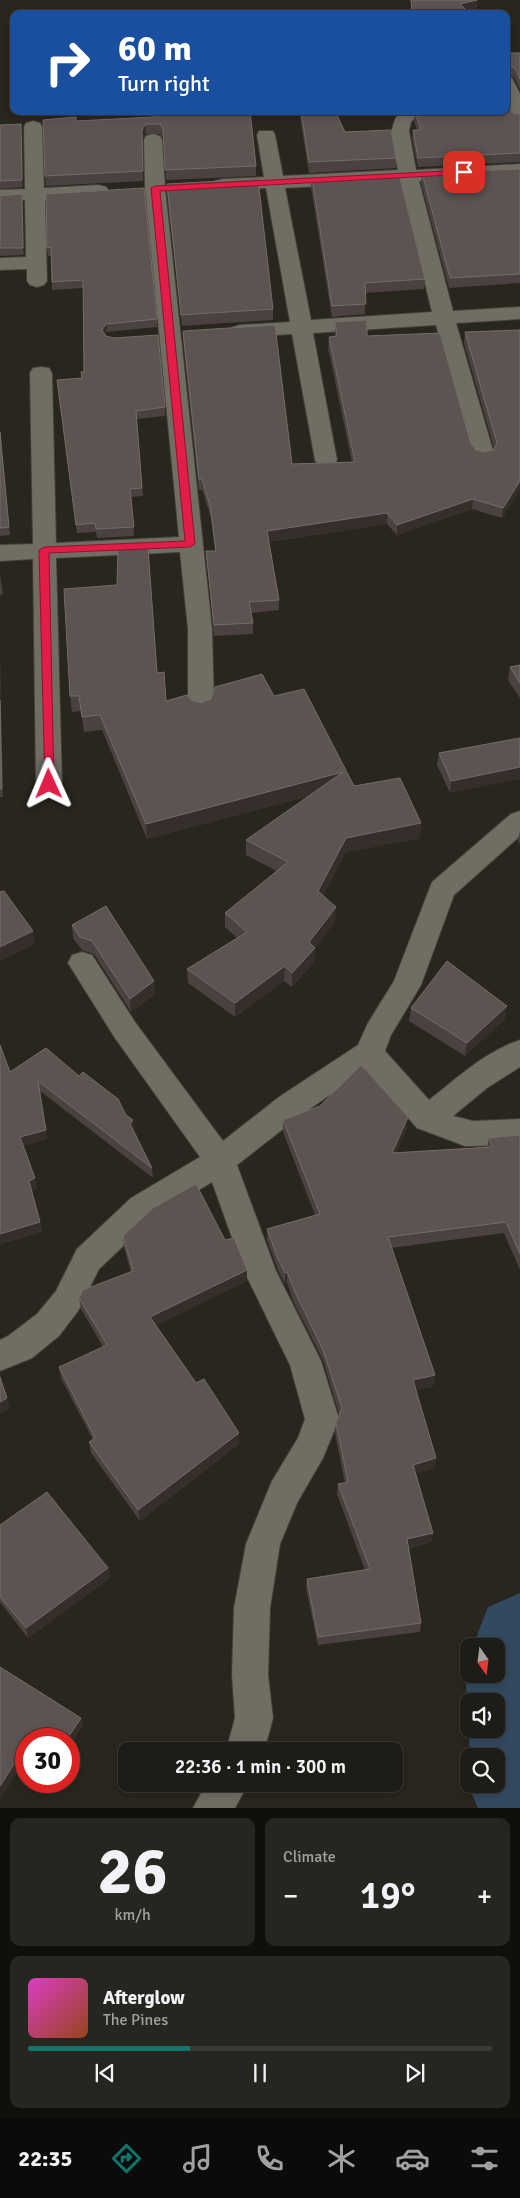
<!DOCTYPE html>
<html lang="en">
<head>
<meta charset="utf-8">
<style>
  :root { --surface:#1e1c16; --page:#26251f; --text:#f1f3f6; --muted:#a1a1a1; --line:#3c3a35; --accent:#0f766e }
  body { margin:0; font-family:Signika,sans-serif; background:var(--page); color:var(--text); height:100vh; display:flex; flex-direction:column; font-size:19px; white-space:nowrap }
  * { box-sizing:border-box; margin:0 }
  p { font-size:16px; color:var(--muted) }
  .icon { flex:none; width:28px; height:28px; fill:none; stroke:currentColor; stroke-width:2; stroke-linecap:round; stroke-linejoin:round }
  .map { position:relative; height:1808px; overflow:hidden }
  .drawer { display:flex; flex-direction:column; gap:10px; padding:10px; background:#100f0c; flex:1 }
  .drawer>* { flex:none }
  .hud { position:absolute; left:10px; top:10px; width:500px; height:105px; border-radius:10px; box-shadow:0 2px 8px #0003,0 0 0 1px var(--line); background:#1a4fa0; color:#fff; overflow:hidden }
  .needle { width:32px; rotate:166deg }
  .buttons { position:absolute; left:460px; top:1638px; display:grid; gap:10px }
  .buttons a { display:grid; place-items:center; width:45px; height:45px; border-radius:10px; background:var(--surface); box-shadow:0 2px 8px #0003,0 0 0 1px var(--line); font-size:25px }
  .speed { position:absolute; left:15px; top:1728px; display:flex; gap:10px; font-size:25px; font-weight:700; text-align:center }
  .speed>* { display:grid; place-content:center; width:65px; height:65px; border-radius:50%; background:var(--surface); box-shadow:0 2px 8px #0003,0 0 0 1px var(--line); line-height:1 }
  .speed .limit { border:8px solid #d22; background:#fff; color:#111 }
  .pin { position:absolute; display:grid; place-items:center; width:42px; height:42px; color:#fff; margin:-21px; border-radius:10px; box-shadow:0 2px 8px #0006 }
  .me { position:absolute; width:55px; margin:-28px; rotate:359deg; stroke-linejoin:round; filter:drop-shadow(0 0 4px #0008) }
  .turn { display:flex; align-items:center; gap:18px; height:105px; padding:0 25px; font-size:22px }
  .turn .icon { width:65px; height:65px; stroke-width:2.5 }
  .turn b { display:block; font-size:35px; line-height:42px }
  .big { font-size:38px; font-weight:600; line-height:1.1 }
  .drawer .tile { flex:1; display:flex; flex-direction:column; justify-content:center; gap:8px; min-width:0; padding:0 18px; border-radius:10px; background:var(--page) }
  .drawer .dial { align-items:center; gap:0 }
  .dial b { font-size:65px; line-height:1 }
  .song { display:flex; align-items:center; gap:15px }
  .cover { width:60px; height:60px; border-radius:8px; background:linear-gradient(135deg,hsl(310 70% 55%),hsl(20 70% 35%)) }
  .played { height:5px; border-radius:2px; background:linear-gradient(90deg,var(--accent) 35%,var(--line) 35%) }
  .keys { display:flex; justify-content:space-around; direction:ltr }
  .heat { display:flex; justify-content:space-between; align-items:center; font-size:28px; direction:ltr }
  .drawer .tiles { flex:1; display:grid; gap:10px; grid-template-columns:1fr 1fr }
  .tile:last-child { grid-column:span 2 }
  .trip { position:absolute; left:118px; top:1742px; width:285px; height:50px; border-radius:10px; background:var(--surface); box-shadow:0 2px 8px #0003,0 0 0 1px var(--line); font-weight:600; line-height:50px; text-align:center }
  .tab-bar { display:flex; height:80px; justify-content:space-around; align-items:center; background:#0c0b09; color:var(--muted) }
  .tab-bar .icon { width:35px; height:35px }
  .tab-bar .active { color:var(--accent) }
  .tab-bar b { font-size:22px; color:var(--text) }
  .map>svg:first-child { display:block }
</style>
</head>
<body>
<div class="map">
<svg width="520" height="1808" viewBox="0 0 520 1808">
  <rect width="100%" height="100%" fill="#28261d"/>
  <g fill="none" stroke-linecap="round" stroke-linejoin="round">
    <!-- river -->
    <path fill="#33495f" fill-rule="evenodd" d="M520 1593V1808H478L472 1794 471 1784H496V1756H470L466 1685 469 1671V1674H496V1646H473L488 1607ZM469 1701H496V1729H469Z"/>
    <defs>
      <path id="street" d="M506 77 512 78 520 94V122L514 121 506 105Z
        M401 111H421L411 122 409 131 416 170 520 164V176L419 181 453 311 520 307V319L456 323 494 454 491 459 483 461 475 459 472 454 436 325 313 333 337 460 334 465 326 467 318 465 315 460 292 334 240 337 233 335 230 331 233 327 240 325 290 322 266 188 222 191 215 189 212 185 215 181 222 179 264 177 257 135 259 131H273L275 135 283 176 398 170C394 150 385 128 401 111ZM400 182 432 312 311 320 285 188Z
        M33 121 40 123 42 127 44 188 99 185 106 187 109 191 106 195 99 197 45 200 47 281 44 285 37 287 30 285 27 281V269L0 270V258L26 257 25 200 0 202V190L25 189 24 127 26 123Z
        M153 134 160 136 162 140 165 188 212 629 214 707 210 713 201 716 192 713 188 707V629L180 552 56 558 62 784 58 791 49 794 40 791 36 784 33 559 0 561V545L33 544 30 373 33 368 41 367 49 368 52 373 56 543 179 537 145 188 144 140 146 136Z
        M520 811V836L454 895 421 985 391 1035 385 1051 429 1100C457 1078 486 1051 520 1040V1067L487 1088 453 1116 473 1121 520 1119V1145L465 1146 417 1128 366 1070 301 1115 237 1165 276 1271 321 1361 339 1419 323 1458 297 1503 280 1544 270 1608 268 1675 273 1718 264 1751H226L235 1718 232 1675 234 1608 246 1544 272 1481 298 1438 305 1419 290 1365 244 1271 212 1182 153 1218 99 1269 78 1311 59 1336 32 1358 0 1371V1340L8 1336 37 1314 56 1291 77 1249 131 1198 200 1157 115 1038 68 963 72 955 82 952 92 955 135 1022 223 1141 279 1097 358 1045 368 1023 394 981 432 882 511 814Z
        M206 1784H248L235 1808H193Z"/>
    </defs>
    <!-- street casing -->
    <use href="#street" stroke="#424038" stroke-width="2"/>
    <!-- street -->
    <use href="#street" fill="#706d63" fill-rule="evenodd"/>
  </g>
  <!-- wall -->
  <path fill="#4b4140" d="M506 50 510 53H520V90L514 77 506 76Z
    M299 111H335L345 132 396 158V168L309 173Z
    M415 112 513 113 520 114V162L418 167 412 139 413 130H417L414 121Z
    M153 117 256 166V176L166 180 164 139 160 134H146L142 140 143 181 46 186 45 176 77 121Z
    M0 125 22 131 23 187 0 189Z
    M520 169V283L449 288 421 183 422 173Z
    M312 178 425 279 424 289 365 293V314L332 317 311 188Z
    M167 184 273 309V320L182 326 167 195Z
    M46 194 157 319V327L107 332 105 334 165 407V416L137 419 143 496 131 497 134 536 97 538 96 532 77 533 58 388 82 378 81 372H84L83 288 52 290 51 256H48L47 248Z
    M0 196 23 202 24 255 0 256Z
    M335 322 367 336 471 444 476 450 484 452 493 450 494 448 464 343 465 332 520 490 502 518 472 509 397 535 387 524 269 542 279 600V610L251 613 253 623V634L214 636 207 562 206 551H215L211 517 202 490H199L183 342V331L292 464 352 462 328 348 329 337 335 336Z
    M0 430 10 535 0 536Z
    M0 575 3 594 0 595Z
    M0 654 3 797H0Z
    M520 665V698L508 680 510 667Z
    M157 673 166 701 191 700 201 703 274 696 354 786 421 823 420 838 346 852 323 895 335 921 315 948 314 962 292 987 284 981 235 1017 188 983 187 969 237 938 225 927V913L277 871 246 855V840L309 796 147 839 102 730 84 732 81 711 72 712 70 696Z
    M520 738 450 793 437 765 439 753Z
    M520 830V845L518 840Z
    M106 906 155 994 131 1012 94 954 82 950 73 938 72 925Z
    M411 1008 505 1019 465 1056 409 1021Z
    M0 1045 10 1072 46 1048 134 1130 152 1168 153 1178 40 1091 47 1139 23 1146 37 1188 32 1190 42 1232 0 1244Z
    M283 1120 407 1128 396 1153 487 1147 489 1138 520 1135V1270L504 1233 391 1248 435 1375 433 1386 416 1390 435 1468 416 1473 433 1533 431 1542 409 1548 421 1623 420 1632 318 1645 306 1588 307 1579 365 1570 337 1494 338 1484 345 1483 335 1433 336 1423 339 1414 323 1360 294 1303 287 1283 285 1284 278 1270 267 1240V1229L315 1215 283 1132Z
    M123 1236 225 1240 247 1281 156 1325 239 1444 140 1521 91 1453 89 1442 93 1440 61 1378 59 1367 103 1347 81 1309 79 1298 131 1272 124 1248Z
    M0 1525 108 1568 110 1578 28 1638 0 1602Z
    M0 1667 81 1718 83 1726 26 1739V1775L19 1769 0 1799Z
    M33 1781H45L41 1788Z"/>
  <!-- shaded-wall -->
  <path fill="#362e2a" d="M478 0 477 9 459 13 460 4Z
    M21 124 22 131 23 187 22 180Z
    M146 124V134L142 140 143 181 142 130Z
    M22 194 23 202 24 255 23 248Z
    M106 324 107 332 102 338V330Z
    M520 481V490L502 518 503 508Z
    M473 499 472 509 397 535V525Z
    M387 513V524L267 542V531Z
    M0 654 3 797 2 789 0 700Z
    M520 767V779L450 793 451 781Z
    M343 772 342 787 147 839 146 824Z
    M421 823 420 838 346 852 318 906V891L346 838Z
    M336 907 335 921 315 948 314 962 292 987V973L309 942Z
    M33 931 35 944 0 961V947Z
    M285 966 284 981 235 1017V1003Z
    M154 981 155 994 131 1012 130 999Z
    M507 1006 505 1019 465 1056 467 1043Z
    M40 1091 47 1139 22 1147 20 1137Z
    M408 1117 407 1128 391 1165 392 1153Z
    M133 1120 134 1130 130 1124Z
    M35 1178 37 1188 31 1190 29 1181Z
    M40 1222 42 1232 0 1244V1234Z
    M247 1270V1281L151 1328 150 1317Z
    M287 1272V1283L285 1284V1273Z
    M435 1375 433 1386 412 1391 413 1380Z
    M7 1398 10 1409 0 1414V1402Z
    M239 1433V1444L140 1521 138 1510Z
    M436 1458 435 1468 412 1475 413 1465Z
    M433 1533 431 1542 406 1548 407 1539Z
    M108 1568 110 1578 28 1638 26 1628Z
    M81 1718 83 1726 69 1747V1739H67Z
    M16 1761 19 1769 0 1799V1786Z
    M39 1781H45L41 1788Z"/>
  <!-- building -->
  <path fill="#5d5452" stroke="#746c69" d="M411 0H477L460 4 470 14H412Z
    M506 50 510 53H520V79L515 68 506 66Z
    M506 98 513 113 520 114V153L418 158 413 130H421L415 112V111H506Z
    M153 111H250L256 166 165 170 163 129 160 124H146L142 130 143 171 45 176 43 120 76 117V121L153 117Z
    M301 111H335L345 132 391 130 396 158 309 162Z
    M21 124 22 180 0 181V125Z
    M520 169V274L450 278 422 173Z
    M399 174 425 279 365 283 366 304 332 306 312 178Z
    M258 179 273 309 181 315 167 184Z
    M144 188 157 319 106 324 102 330 106 336 114 338 158 335 165 407 136 411 142 488 130 489 134 527 96 529 95 523 76 525 57 380 82 378 81 372H84L83 280 52 282 51 247 47 248 46 194Z
    M22 194 23 248H0V196Z
    M367 320V336L440 333 471 444 476 450 484 452 493 450 497 443 465 332 520 330V481L503 508 473 499 397 525 387 513 267 531 279 600 249 602 253 623 214 625 206 551H216L210 506 202 479H199L183 331 275 325 292 464 355 462 329 337 337 336 335 322Z
    M0 432 9 527 0 528Z
    M148 548 157 673 164 672 166 701 187 695 191 700 201 703 211 699 215 687 262 674 274 696 304 689 354 786 400 778 421 823 346 838 318 891 336 907 309 942 315 948 292 973 285 966 235 1003 187 969 247 932 225 913 288 862 246 840 343 772 146 824 100 715 82 717 79 696H70L64 589 117 585 118 549Z
    M520 665V683L510 667Z
    M0 700 2 789H0Z
    M520 738V767L451 781 439 753Z
    M4 891 33 931 0 947V892Z
    M106 906 154 981 130 999 92 941 80 937 72 925Z
    M447 961 507 1006 467 1043 411 1008Z
    M0 1045 10 1072 46 1048 79 1076 83 1072 118 1099 126 1115 133 1120 130 1124 152 1168 38 1081 46 1130 20 1137 35 1178 29 1181 40 1222 0 1234Z
    M361 1065 408 1117 392 1153 492 1147 489 1138 520 1135V1254L506 1222 388 1237 435 1375 413 1380 436 1458 413 1465 433 1533 407 1539 421 1623 318 1637 307 1579 370 1569 338 1484 348 1482 336 1423 342 1408 323 1350 295 1292 287 1272 285 1273 278 1259 267 1229 320 1214 283 1120 320 1106Z
    M196 1184 225 1240 234 1238 247 1270 150 1317 196 1383 204 1379 239 1433 138 1510 89 1442 95 1438 59 1367 107 1345 79 1298 83 1290 133 1271 123 1236 153 1208Z
    M0 1377 7 1398 0 1402Z
    M47 1492 108 1568 26 1628 0 1597V1525Z
    M0 1667 81 1718 67 1739H26V1770L16 1761 0 1786Z"/>
  <!-- route -->
  <path fill="#e11d48" stroke="#92132f" d="M464 170H467V174L160 191 195 544 190 547 49 553 54 784 52 787H45L39 550 44 547 185 541 151 188 155 186Z"/>
</svg>
<div class="buttons">
<a><svg class="needle" viewBox="-14 -14 28 28"><path d="M0-13l5 13h-10z" fill="#e53935"/><path d="M0 13l5-13h-10z" fill="#a1a1a1"/></svg></a>
<a><svg class="icon" aria-label="sound" viewBox="0 0 24 24"><path d="M4 9h4l5-4v14l-5-4H4zM17 9q2 3 0 6"/></svg></a>
<a><svg class="icon" aria-label="search" viewBox="0 0 24 24"><circle cx="10" cy="10" r="6"/><path d="M15 15l6 6"/></svg></a>
</div>
<div class="speed"><div class="limit">30</div></div>
<div class="pin" style="left:464px;top:172px;background:#d93025"><svg class="icon" aria-label="arrive" viewBox="0 0 24 24"><path d="M6 21V4h12l-3 4 3 4H6"/></svg></div>
<svg class="me" style="left:49px;top:784px" viewBox="-20 -20 40 40"><path d="M0-17L14 15 0 8-14 15z" fill="#e11d48" stroke="#fff" stroke-width="4"/></svg>
<div class="trip">22:36 · 1 min · 300 m</div>
<div class="hud">
<div class="turn"><svg class="icon" aria-label="right" viewBox="0 0 24 24"><path d="M7 20v-9h11M14 6l5 5-5 5"/></svg><div><b>60 m</b>Turn right</div></div>
</div>
</div>
<section class="drawer">
<div class="tiles">
<div class="tile dial"><b>26</b><p>km/h</p></div>
<div class="tile"><p>Climate</p>
<div class="heat"><a>−</a><b class="big">19°</b><a>+</a></div>
</div>
<div class="tile">
<div class="song"><i class="cover"></i><div><b>Afterglow</b><p>The Pines</p></div></div>
<div class="played"></div>
<div class="keys"><svg class="icon" aria-label="previous" viewBox="0 0 24 24"><path d="M18 5L8 12l10 7zM5 5v14"/></svg><svg class="icon" aria-label="pause" viewBox="0 0 24 24"><path d="M8 5v14M16 5v14"/></svg><svg class="icon" aria-label="next" viewBox="0 0 24 24"><path d="M6 5l10 7-10 7zM19 5v14"/></svg></div>
</div>
</div>
</section>
<nav class="tab-bar">
<b>22:35</b>
<svg class="icon active" aria-label="directions" viewBox="0 0 24 24"><path d="M12 3l9 9-9 9-9-9zM9 14v-3h6M13 9l2 2-2 2"/></svg>
<svg class="icon" aria-label="music" viewBox="0 0 24 24"><path d="M9 18V5l10-2v13"/><circle cx="6" cy="18" r="3"/><circle cx="16" cy="16" r="3"/></svg>
<svg class="icon" aria-label="phone" viewBox="0 0 24 24"><path d="M5 4h4l2 5-3 2q2 4 5 5l2-3 5 2v4C11 20 4 13 5 4z"/></svg>
<svg class="icon" aria-label="climate" viewBox="0 0 24 24"><path d="M12 3v18M4 7l16 10M4 17L20 7"/></svg>
<svg class="icon" aria-label="car" viewBox="0 0 24 24"><path d="M5 17H2v-5l4-1 3-4h7l3 4 3 1v5h-3M9 17h6M6 11h13"/><circle cx="7" cy="17" r="2"/><circle cx="17" cy="17" r="2"/></svg>
<svg class="icon" aria-label="filters" viewBox="0 0 24 24"><path d="M4 7h16M4 17h16"/><circle cx="9" cy="7" r="2"/><circle cx="15" cy="17" r="2"/></svg>
</nav>
</body>
</html>
